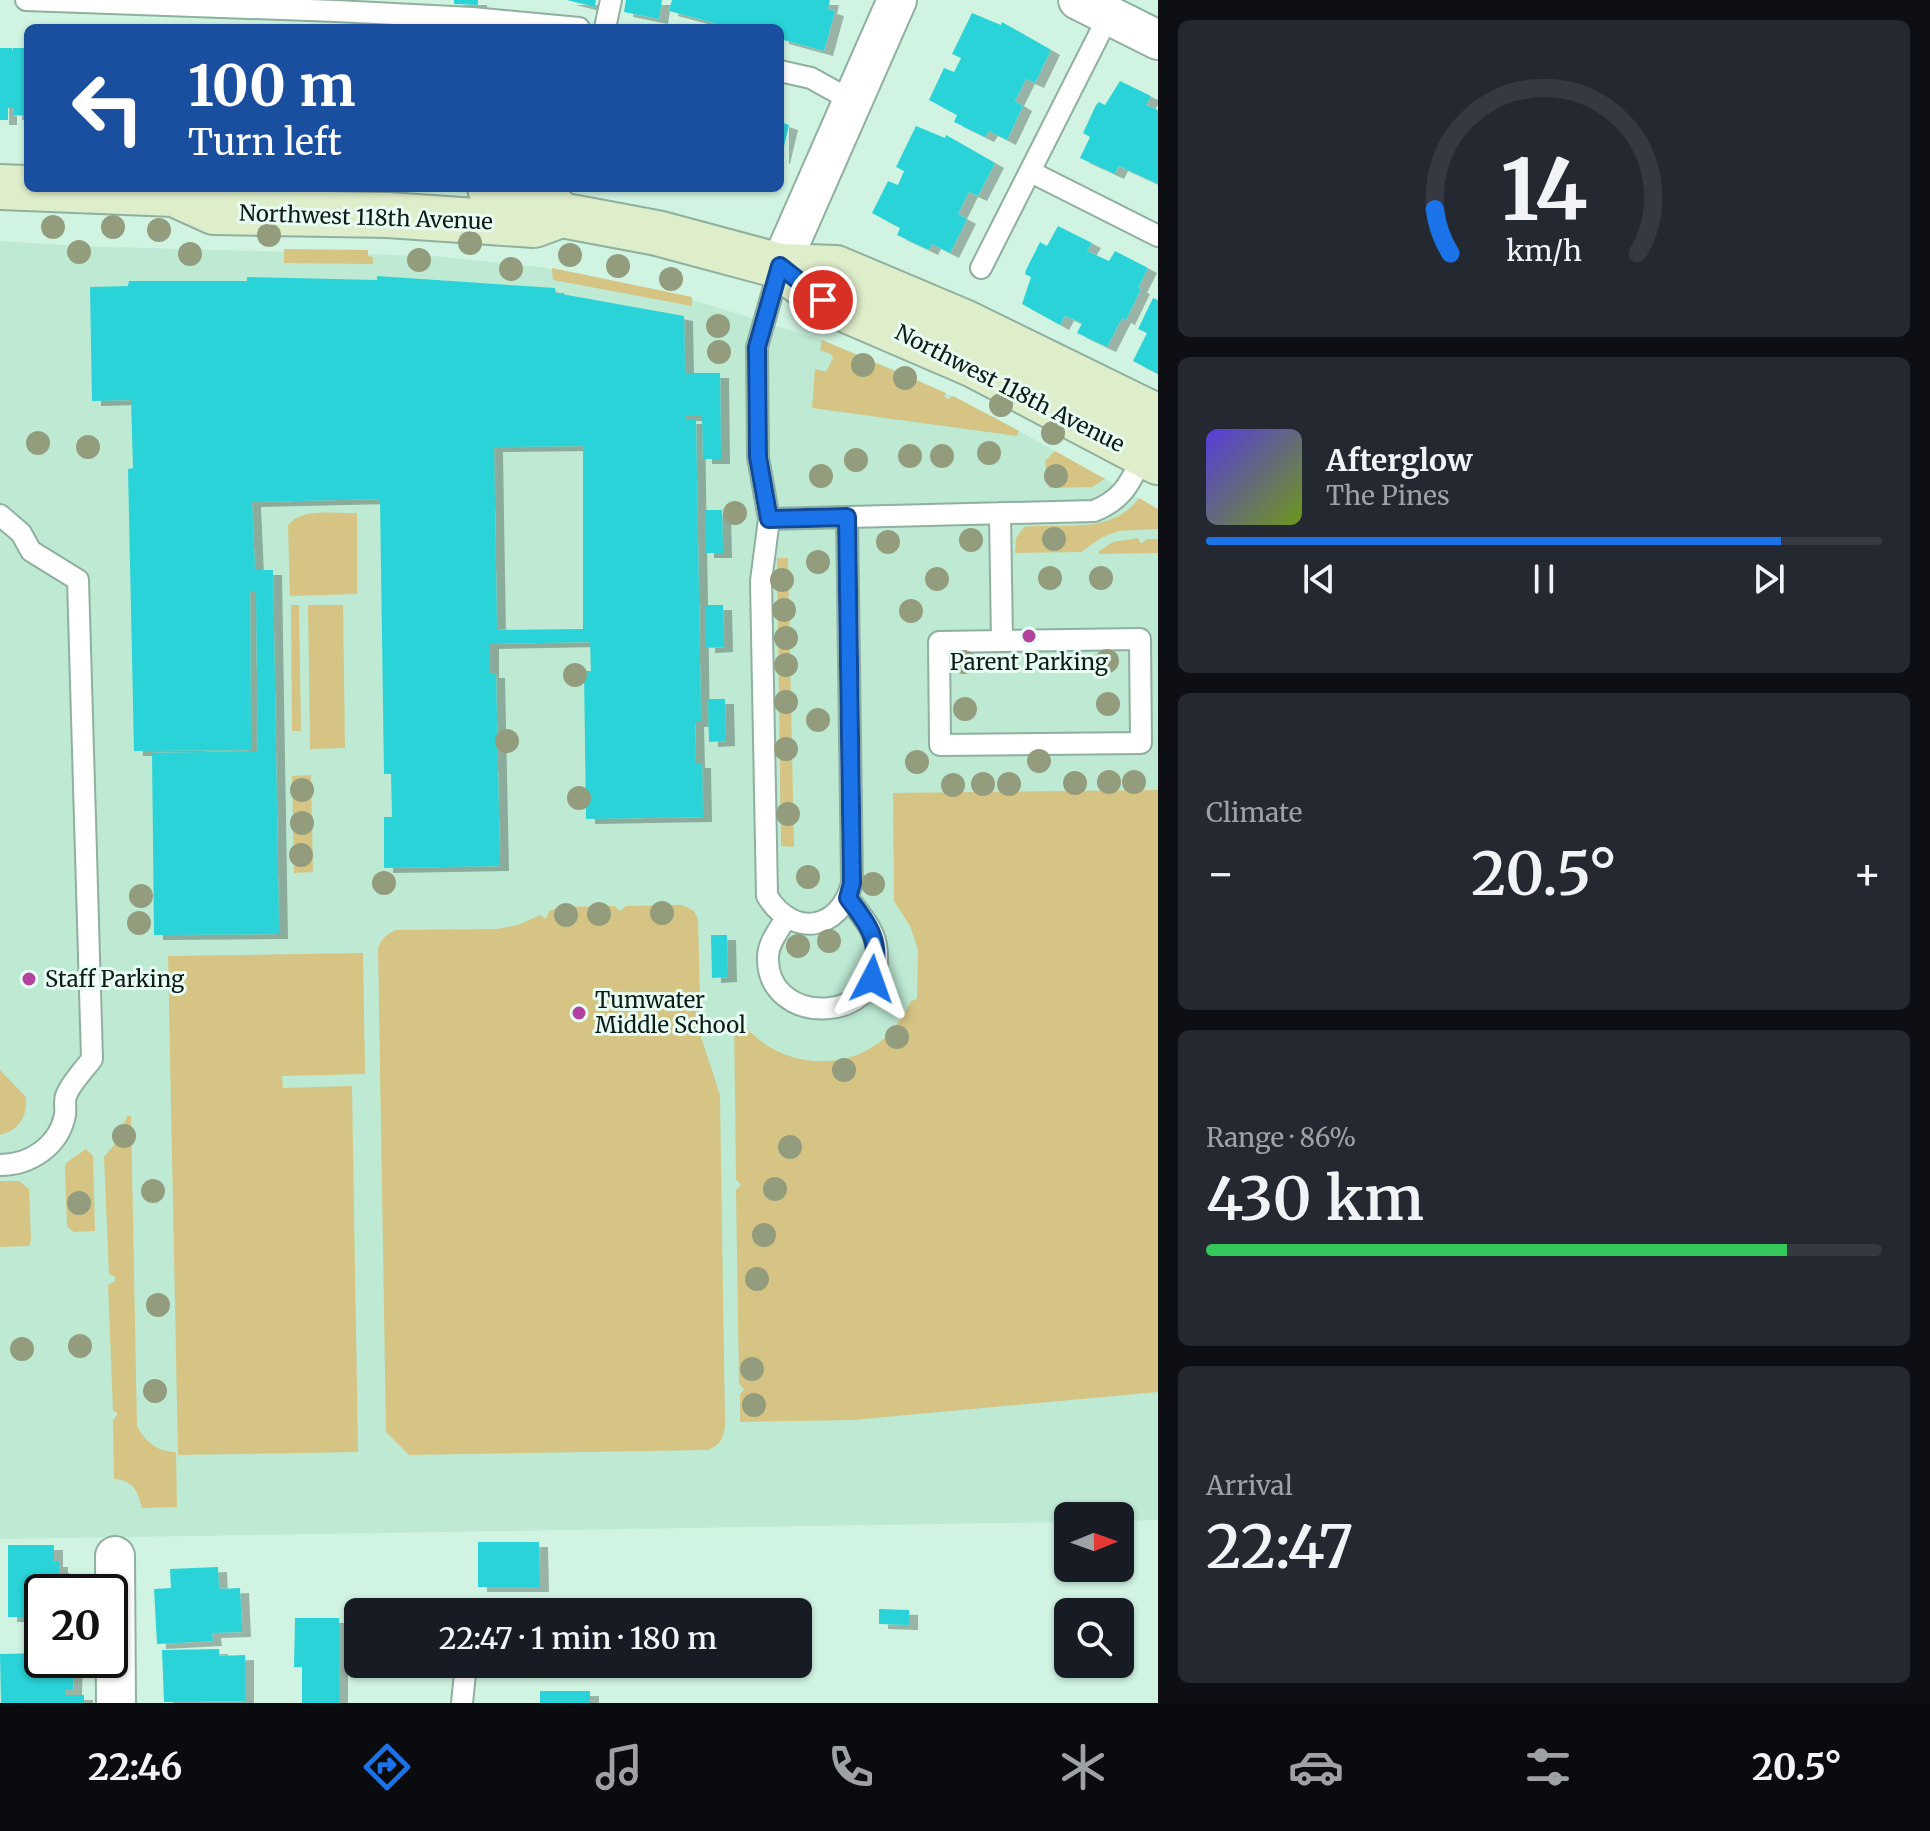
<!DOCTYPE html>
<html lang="en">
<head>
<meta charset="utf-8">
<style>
  :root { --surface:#171b24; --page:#242831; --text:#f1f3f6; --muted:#9ea1a6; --line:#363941; --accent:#1a73e8 }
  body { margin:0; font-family:Merriweather,serif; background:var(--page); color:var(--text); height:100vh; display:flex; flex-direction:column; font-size:30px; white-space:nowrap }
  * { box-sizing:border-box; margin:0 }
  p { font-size:26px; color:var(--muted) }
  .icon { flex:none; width:44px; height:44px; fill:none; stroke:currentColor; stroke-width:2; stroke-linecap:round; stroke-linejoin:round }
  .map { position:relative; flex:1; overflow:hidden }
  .drawer { display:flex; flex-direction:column; gap:20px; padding:20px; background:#0d0f14; width:772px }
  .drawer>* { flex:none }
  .guide { position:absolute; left:24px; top:24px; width:760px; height:168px; border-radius:12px; box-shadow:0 2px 6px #0004; background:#1a4fa0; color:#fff; overflow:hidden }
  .needle { width:52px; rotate:89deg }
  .controls { position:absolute; left:1054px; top:1502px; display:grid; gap:16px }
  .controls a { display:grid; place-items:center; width:80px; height:80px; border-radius:12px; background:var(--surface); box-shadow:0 2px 6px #0004; font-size:40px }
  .speed { position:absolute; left:24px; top:1574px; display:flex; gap:16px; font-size:40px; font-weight:700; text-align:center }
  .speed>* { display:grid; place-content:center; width:104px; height:104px; border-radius:50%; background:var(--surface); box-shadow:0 2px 6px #0004; line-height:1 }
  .speed .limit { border:4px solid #111; border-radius:12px; background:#fff; color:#111 }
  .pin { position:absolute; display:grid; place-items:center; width:68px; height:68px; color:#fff; margin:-34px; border:4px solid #fff; border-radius:50%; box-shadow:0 2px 8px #0007 }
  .me { position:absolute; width:88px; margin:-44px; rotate:4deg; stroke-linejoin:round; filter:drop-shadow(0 0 6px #0008) }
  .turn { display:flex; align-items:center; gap:28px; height:168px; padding:0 32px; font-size:36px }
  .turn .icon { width:104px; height:104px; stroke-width:2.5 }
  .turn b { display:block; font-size:56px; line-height:68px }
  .big { font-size:60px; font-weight:600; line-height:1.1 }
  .drawer .tile { flex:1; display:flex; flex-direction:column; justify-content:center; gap:12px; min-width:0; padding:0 28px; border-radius:12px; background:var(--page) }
  .drawer .dial { align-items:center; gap:0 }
  .dial svg { height:208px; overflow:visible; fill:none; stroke:var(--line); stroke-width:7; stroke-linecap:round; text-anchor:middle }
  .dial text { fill:var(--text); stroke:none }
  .song { display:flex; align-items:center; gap:24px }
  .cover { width:96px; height:96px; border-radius:12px; background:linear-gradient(135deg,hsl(250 70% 55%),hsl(80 70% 35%)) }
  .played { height:8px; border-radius:4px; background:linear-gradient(90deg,var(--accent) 85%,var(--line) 85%) }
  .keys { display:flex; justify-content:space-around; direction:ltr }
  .heat { display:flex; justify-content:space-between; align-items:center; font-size:44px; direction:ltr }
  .charge { height:12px; border-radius:6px; background:linear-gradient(90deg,#34c759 86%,var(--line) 0) }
  .trip { position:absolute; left:344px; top:1598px; width:468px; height:80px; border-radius:12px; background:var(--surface); box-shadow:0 2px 6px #0004; font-weight:600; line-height:80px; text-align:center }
  .menu { display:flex; height:128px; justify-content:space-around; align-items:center; background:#090b0e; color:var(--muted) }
  .menu .icon { width:56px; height:56px }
  .menu .current { color:var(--accent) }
  .menu b { font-size:36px; color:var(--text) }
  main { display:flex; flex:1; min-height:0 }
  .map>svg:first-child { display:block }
</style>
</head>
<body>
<main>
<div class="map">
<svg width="1158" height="1703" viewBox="0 0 1158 1703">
  <defs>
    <filter id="shadow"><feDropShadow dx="9" dy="5" stdDeviation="0" flood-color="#0004"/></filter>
  </defs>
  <rect width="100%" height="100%" fill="#d1f4e2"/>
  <!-- built -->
  <path fill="#beead4" d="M0 241 78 246 434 256 540 267 664 291 822 340 908 375 996 418 1158 509V1520L1120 1521V1516H1068V1522L0 1539Z"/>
  <!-- green -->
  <path fill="#d5c484" d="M284 249 368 250V256L373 257V264L284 263Z
    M552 268 692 297V306L553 280Z
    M822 340 946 393 944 397 949 399 951 396 955 397 1019 431 1017 436 812 408 815 369 826 372 833 358 831 354 820 350Z
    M1055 451 1105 479 1092 487 1049 488 1045 461Z
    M1139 498 1158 509V529L1118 531 1101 538 1081 552 1015 553 1016 538 1024 527C1064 522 1111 536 1139 498Z
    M357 513V594L290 596 288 525C303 507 335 514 357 513Z
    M1138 538 1140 543 1144 542 1146 539H1158V553L1099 554V551L1113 542Z
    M777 558H788L794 847 781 846Z
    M291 605H299L301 731H292Z
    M308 605H343L345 748 310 749Z
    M311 775 313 872 294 873 292 776Z
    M1158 790V1392L853 1420 740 1422V1394L744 1390 739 1383 736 1190 741 1185 736 1179 734 1018 740 1019C769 1063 834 1075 877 1044 893 1033 902 1018 911 1001L917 999 918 950 910 926 894 901 893 793Z
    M682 905 694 911 698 919 701 1037 720 1095 725 1422C725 1435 721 1446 707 1450L409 1455 386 1432 378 948C382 938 387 934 396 930L497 929 518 925 540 915 546 919 549 911 561 907 615 906 620 911 626 906Z
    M363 953 365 1074 282 1076 283 1088 352 1086 358 1452 178 1455 168 956Z
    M0 1070 26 1097C27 1117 20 1130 0 1135Z
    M127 1116H131L137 1426C145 1442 158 1452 176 1452L177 1507 142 1508C138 1491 133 1480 114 1479L113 1420 118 1414 113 1410 108 1285 115 1281V1277L109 1274 104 1157 118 1140Z
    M86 1149 93 1156 95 1231 74 1232 67 1227 65 1167 67 1162Z
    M0 1181H19L29 1189 31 1240 29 1246 0 1247Z"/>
  <!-- building -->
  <path fill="#2bd3d7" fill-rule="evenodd" filter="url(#shadow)" d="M454 0H478V5L454 4Z
    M567 0H596L595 7Z
    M626 0H662L659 19 624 12Z
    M672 0H830L828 9 835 11 824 51 780 39V28H733L669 11Z
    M972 13 1001 25 1002 22 1051 50 1035 83 1026 79 1015 101 1023 106 1007 140 989 131 985 137 954 122 957 115 929 100 944 68 954 72 961 58 952 54Z
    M0 48H12V51L13 48H28V116L13 115 14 108H8V120H0Z
    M1120 81 1151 96 1146 105 1158 110V184L1119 166 1115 174 1080 158 1090 137 1083 133 1096 105 1099 102 1105 105Z
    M780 122 789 125 781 159H780Z
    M916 126 945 138 946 135 995 163 978 196 969 192 958 214 967 219 950 253 932 244 929 250 897 235 900 228 872 213 888 181 898 185 904 171 896 167Z
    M1058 226 1092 243 1087 251 1109 261 1115 251 1148 268 1138 288 1141 289 1126 320 1122 318 1107 347 1077 333 1082 323 1065 316 1060 325 1022 304 1031 277 1025 274 1026 270 1040 242 1047 246Z
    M377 276 555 288 556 293 684 316 685 373H720L721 459H703L702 416H686V419H696L701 722H695L696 763H702L703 817 586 819 584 671H591L590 642 490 644V673H496L500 866 384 868V817H392L391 774H384L380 499 252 502 255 570H273L279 934 154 935 152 753 258 751 256 591H250L251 750 134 751 128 469 133 468 131 400 92 401 90 287 128 286 129 281H247V277L377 280ZM583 446V629L497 630 494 447Z
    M1153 298 1158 300V374L1133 361 1147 333 1138 329Z
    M705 510H722L723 553H705Z
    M706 605H723L724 647 706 648Z
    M708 699H725L726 741 709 742Z
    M711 935H727L728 977 712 978Z
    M478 1542H539L540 1587H478Z
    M8 1545H54V1562H59V1573H69V1592H42V1617H8Z
    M218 1567 219 1589 240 1588 242 1632 212 1633 213 1641 157 1644 154 1589 171 1588 170 1569Z
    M879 1609 909 1610V1625L879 1624Z
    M295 1618H339V1703H302V1667H294Z
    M219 1649V1656L245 1655V1701L164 1702 162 1650Z
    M42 1653V1660H74L73 1690H65V1695H84V1703H1L0 1654Z
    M492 1664H505V1672H492Z
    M540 1691H590V1703H540Z"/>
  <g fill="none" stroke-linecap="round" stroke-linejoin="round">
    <defs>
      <path id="lane" d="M26 0 336 11 472 18 579 28
        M605 28 611 0
        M780 71 811 78 854 102
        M1031 172 1158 236
        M780 266 757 347 758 457 769 519 761 581 767 896C793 938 840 931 852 883L847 517
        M981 268 1111 11
        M1000 513 1002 641
        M0 515 21 533 31 551 78 580 92 1059C84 1070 70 1084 66 1096 64 1101 66 1109 65 1115 59 1146 30 1165 0 1165
        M769 519 1094 511C1124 499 1130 482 1144 455
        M1140 639 1141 743 940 745 939 642Z
        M786 918C779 930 768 943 768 957 766 1029 890 1026 876 945 873 927 858 912 848 898
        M462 1703 466 1664"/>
      <path id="street" d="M1078 0 1158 40
        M780 266 897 0
        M115 1556 116 1703"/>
      <path id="secondary" d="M0 187 174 194 214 212 388 215 534 225 561 215 657 233 780 266 836 268 964 322 1158 417
        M490 188 538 193 561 215
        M780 266 823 300 974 365 1158 462"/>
    </defs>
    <!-- lane casing -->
    <use href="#lane" stroke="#8fb09f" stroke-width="24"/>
    <!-- street casing -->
    <use href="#street" stroke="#8fb09f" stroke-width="42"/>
    <!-- secondary casing -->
    <use href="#secondary" stroke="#8fb09f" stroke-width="48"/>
    <!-- lane -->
    <use href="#lane" stroke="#fff" stroke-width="20"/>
    <!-- street -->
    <use href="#street" stroke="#fff" stroke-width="38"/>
    <!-- secondary -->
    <use href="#secondary" stroke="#deedca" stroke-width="44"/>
  </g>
  <!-- trees -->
  <g fill="#939d7d">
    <circle cx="53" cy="227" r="12"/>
    <circle cx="113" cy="227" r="12"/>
    <circle cx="159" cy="230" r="12"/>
    <circle cx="269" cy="235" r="12"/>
    <circle cx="470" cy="243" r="12"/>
    <circle cx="79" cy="252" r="12"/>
    <circle cx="190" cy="254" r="12"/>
    <circle cx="570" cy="255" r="12"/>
    <circle cx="419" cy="260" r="12"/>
    <circle cx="618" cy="266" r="12"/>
    <circle cx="511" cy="269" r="12"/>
    <circle cx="671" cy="279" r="12"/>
    <circle cx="718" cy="326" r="12"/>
    <circle cx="719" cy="352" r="12"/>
    <circle cx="863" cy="365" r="12"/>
    <circle cx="905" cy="378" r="12"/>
    <circle cx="1001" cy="405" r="12"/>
    <circle cx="1053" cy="433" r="12"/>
    <circle cx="38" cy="443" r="12"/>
    <circle cx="88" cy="447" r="12"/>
    <circle cx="989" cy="453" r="12"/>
    <circle cx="910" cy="456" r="12"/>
    <circle cx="942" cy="456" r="12"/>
    <circle cx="856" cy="460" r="12"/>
    <circle cx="821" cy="476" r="12"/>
    <circle cx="1056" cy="476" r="12"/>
    <circle cx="735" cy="513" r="12"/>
    <circle cx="1054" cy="539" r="12"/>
    <circle cx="971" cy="540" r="12"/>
    <circle cx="888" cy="542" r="12"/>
    <circle cx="818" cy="562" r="12"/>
    <circle cx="1050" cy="578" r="12"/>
    <circle cx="1101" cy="578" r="12"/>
    <circle cx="937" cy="579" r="12"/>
    <circle cx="782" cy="580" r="12"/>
    <circle cx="784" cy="610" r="12"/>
    <circle cx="911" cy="611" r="12"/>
    <circle cx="786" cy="638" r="12"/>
    <circle cx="1107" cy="661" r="12"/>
    <circle cx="964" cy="662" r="12"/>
    <circle cx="786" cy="665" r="12"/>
    <circle cx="575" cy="675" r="12"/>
    <circle cx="786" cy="702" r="12"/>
    <circle cx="1108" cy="704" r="12"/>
    <circle cx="965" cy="709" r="12"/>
    <circle cx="818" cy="720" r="12"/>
    <circle cx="507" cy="741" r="12"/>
    <circle cx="786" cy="749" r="12"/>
    <circle cx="1039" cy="761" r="12"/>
    <circle cx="917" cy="762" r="12"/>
    <circle cx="1109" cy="782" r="12"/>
    <circle cx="1134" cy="782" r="12"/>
    <circle cx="1075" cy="783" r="12"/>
    <circle cx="983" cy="784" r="12"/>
    <circle cx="1009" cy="784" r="12"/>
    <circle cx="953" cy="785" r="12"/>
    <circle cx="302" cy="790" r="12"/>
    <circle cx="579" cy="798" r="12"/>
    <circle cx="788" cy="814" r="12"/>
    <circle cx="302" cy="823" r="12"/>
    <circle cx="301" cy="855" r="12"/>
    <circle cx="808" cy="877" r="12"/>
    <circle cx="384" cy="883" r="12"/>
    <circle cx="873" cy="884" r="12"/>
    <circle cx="141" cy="896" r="12"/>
    <circle cx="662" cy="913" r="12"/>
    <circle cx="599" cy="914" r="12"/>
    <circle cx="566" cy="915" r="12"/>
    <circle cx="139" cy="923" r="12"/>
    <circle cx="829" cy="941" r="12"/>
    <circle cx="798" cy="946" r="12"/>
    <circle cx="897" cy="1037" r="12"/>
    <circle cx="844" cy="1070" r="12"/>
    <circle cx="124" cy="1136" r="12"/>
    <circle cx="790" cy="1147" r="12"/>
    <circle cx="775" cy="1189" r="12"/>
    <circle cx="153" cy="1191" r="12"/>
    <circle cx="79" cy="1203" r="12"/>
    <circle cx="764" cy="1235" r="12"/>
    <circle cx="757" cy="1279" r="12"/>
    <circle cx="158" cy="1305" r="12"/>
    <circle cx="80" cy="1346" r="12"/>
    <circle cx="22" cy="1349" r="12"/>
    <circle cx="752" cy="1369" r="12"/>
    <circle cx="155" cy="1391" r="12"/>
    <circle cx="754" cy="1405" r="12"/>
  </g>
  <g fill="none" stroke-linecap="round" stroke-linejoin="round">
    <defs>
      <path id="route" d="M823 300 780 266 757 347 758 457 769 519 847 517 852 883 848 898C870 927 882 942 872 979"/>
    </defs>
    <!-- route casing -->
    <use href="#route" stroke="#114b97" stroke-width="20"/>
    <!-- route -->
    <use href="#route" stroke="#1a73e8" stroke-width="14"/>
  </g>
  <!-- markers -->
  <g fill="#b2429e" stroke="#e8fdf3" stroke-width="3">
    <circle cx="1029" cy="636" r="8"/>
    <circle cx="29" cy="979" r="8"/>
    <circle cx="579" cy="1013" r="8"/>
  </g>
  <g text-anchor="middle" stroke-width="6" stroke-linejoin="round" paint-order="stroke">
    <!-- street labels -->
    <g font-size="22" fill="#0f1b15" stroke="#e8fdf3">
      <text transform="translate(366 217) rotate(2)" y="8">Northwest 118th Avenue</text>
      <text transform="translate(1010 388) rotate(27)" y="8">Northwest 118th Avenue</text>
    </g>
    <!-- poi labels -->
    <g font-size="22" fill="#0f1b15" stroke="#e8fdf3" text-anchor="start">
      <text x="1029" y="670" text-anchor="middle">Parent Parking</text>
      <text x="45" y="987">Staff Parking</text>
      <text x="595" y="1008">Tumwater<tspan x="595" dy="25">Middle School</tspan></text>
    </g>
  </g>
</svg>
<div class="controls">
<a><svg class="needle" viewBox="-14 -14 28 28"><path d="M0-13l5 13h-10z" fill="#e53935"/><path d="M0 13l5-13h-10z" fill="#9ea1a6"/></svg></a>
<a><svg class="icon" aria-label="search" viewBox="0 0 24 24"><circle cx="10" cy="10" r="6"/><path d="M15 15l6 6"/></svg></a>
</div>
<div class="speed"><div class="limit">20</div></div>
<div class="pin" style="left:823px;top:300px;background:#d93025"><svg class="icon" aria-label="arrive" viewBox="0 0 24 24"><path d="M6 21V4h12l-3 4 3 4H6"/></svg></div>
<svg class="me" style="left:872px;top:979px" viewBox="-20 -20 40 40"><path d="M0-17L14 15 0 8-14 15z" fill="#1a73e8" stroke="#fff" stroke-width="4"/></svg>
<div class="trip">22:47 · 1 min · 180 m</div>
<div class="guide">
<div class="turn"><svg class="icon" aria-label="left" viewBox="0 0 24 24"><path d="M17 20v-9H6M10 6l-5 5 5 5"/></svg><div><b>100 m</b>Turn left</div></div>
</div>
</div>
<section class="drawer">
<div class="tile dial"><svg viewBox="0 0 100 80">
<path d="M14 69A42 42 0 1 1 86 69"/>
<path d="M14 69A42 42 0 0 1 8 52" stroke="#1a73e8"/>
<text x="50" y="56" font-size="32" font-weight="700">14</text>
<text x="50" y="72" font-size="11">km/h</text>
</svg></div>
<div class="tile">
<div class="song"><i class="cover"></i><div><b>Afterglow</b><p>The Pines</p></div></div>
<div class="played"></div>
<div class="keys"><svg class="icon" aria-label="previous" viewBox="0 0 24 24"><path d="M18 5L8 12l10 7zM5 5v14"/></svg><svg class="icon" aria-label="pause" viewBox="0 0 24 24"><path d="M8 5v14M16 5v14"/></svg><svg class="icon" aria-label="next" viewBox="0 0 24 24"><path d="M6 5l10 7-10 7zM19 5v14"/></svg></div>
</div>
<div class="tile"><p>Climate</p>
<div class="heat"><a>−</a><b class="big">20.5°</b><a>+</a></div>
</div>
<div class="tile"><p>Range · 86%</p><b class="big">430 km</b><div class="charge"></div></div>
<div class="tile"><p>Arrival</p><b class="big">22:47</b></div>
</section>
</main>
<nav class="menu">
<b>22:46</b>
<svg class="icon current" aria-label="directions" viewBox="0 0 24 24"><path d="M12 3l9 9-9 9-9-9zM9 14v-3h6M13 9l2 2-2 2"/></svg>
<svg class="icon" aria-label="music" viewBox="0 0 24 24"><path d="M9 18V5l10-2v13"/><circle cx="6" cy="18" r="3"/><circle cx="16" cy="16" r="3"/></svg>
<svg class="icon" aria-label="phone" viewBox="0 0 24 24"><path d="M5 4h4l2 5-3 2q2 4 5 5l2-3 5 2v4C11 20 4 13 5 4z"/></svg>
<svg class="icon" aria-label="climate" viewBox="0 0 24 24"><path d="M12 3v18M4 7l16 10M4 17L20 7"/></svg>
<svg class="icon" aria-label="car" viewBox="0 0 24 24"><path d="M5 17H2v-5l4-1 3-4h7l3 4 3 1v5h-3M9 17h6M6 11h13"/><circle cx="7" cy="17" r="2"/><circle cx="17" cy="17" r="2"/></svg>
<svg class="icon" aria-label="filters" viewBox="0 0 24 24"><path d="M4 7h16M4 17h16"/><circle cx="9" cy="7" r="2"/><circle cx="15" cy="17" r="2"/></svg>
<b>20.5°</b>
</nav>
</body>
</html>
